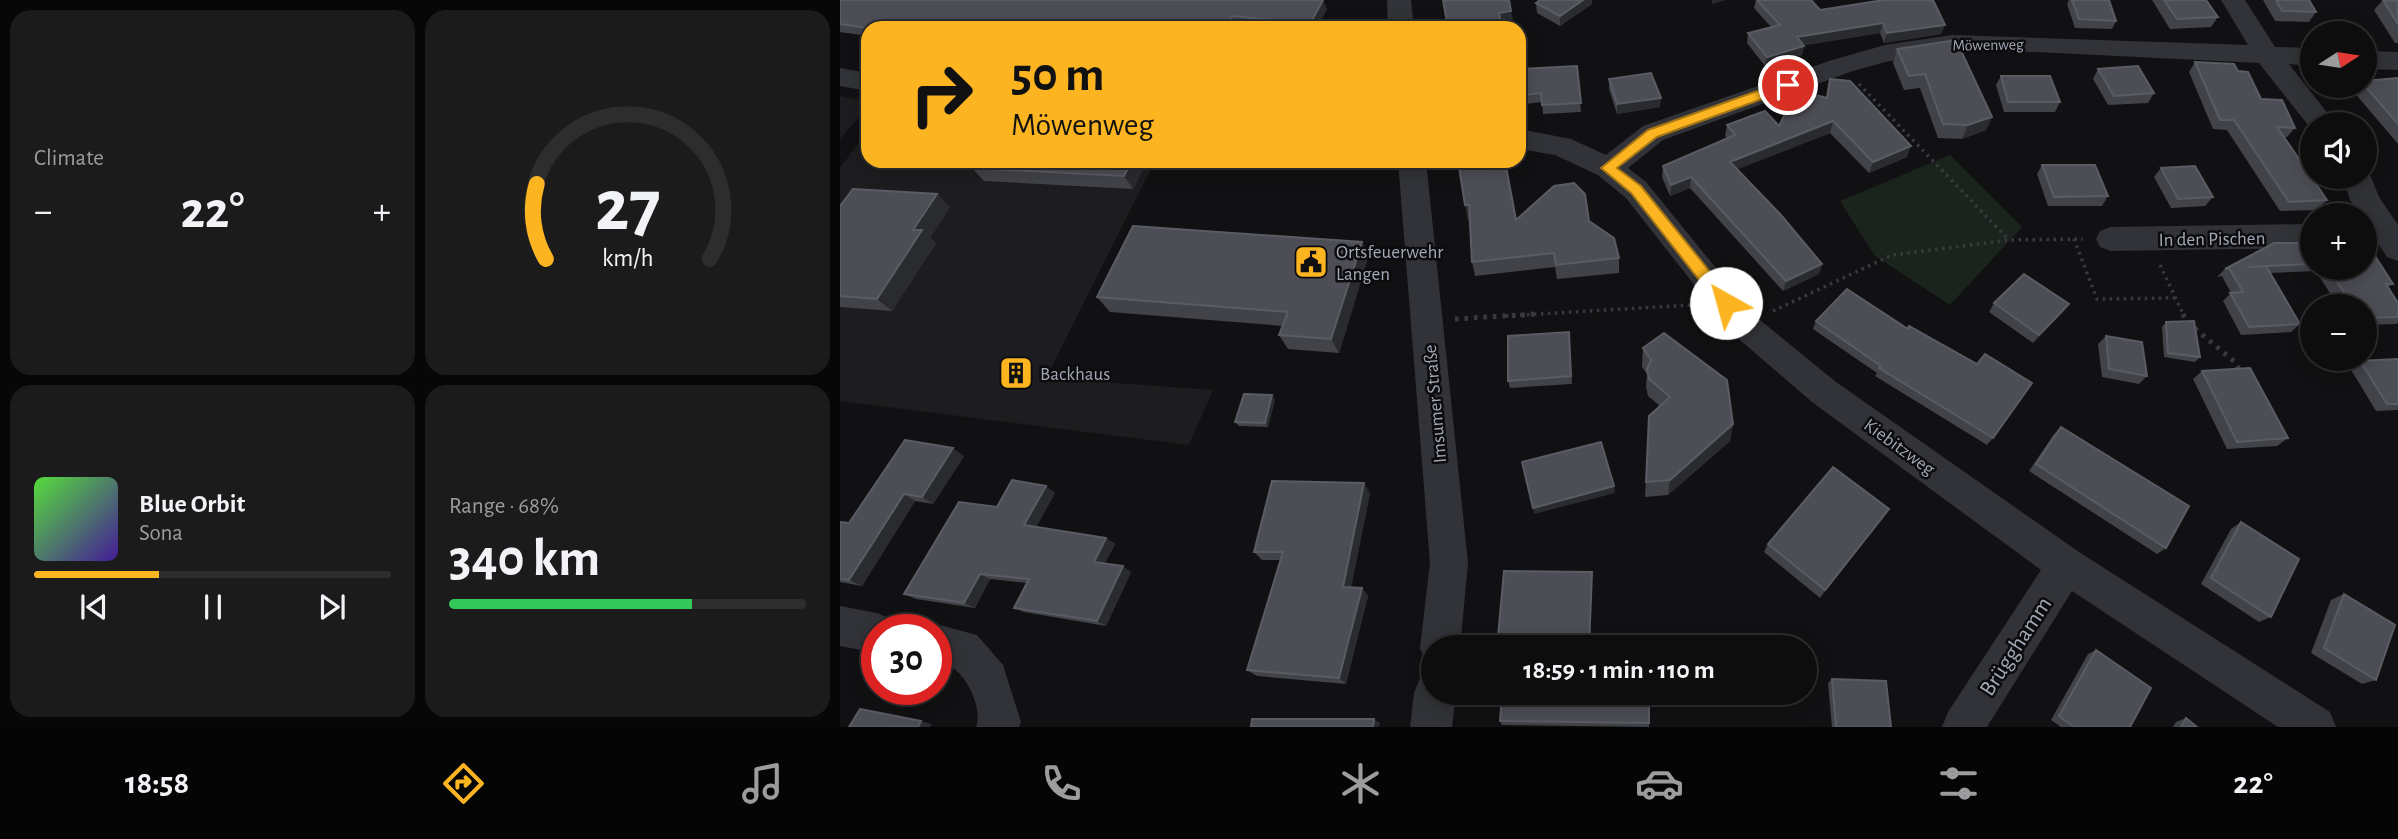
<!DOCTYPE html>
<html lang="en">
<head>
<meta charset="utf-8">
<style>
  :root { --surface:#0d0d0e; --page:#1b1b1c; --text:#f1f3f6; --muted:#9a9c9e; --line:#2d2d2e; --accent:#fcb520 }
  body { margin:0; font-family:"Alegreya Sans",sans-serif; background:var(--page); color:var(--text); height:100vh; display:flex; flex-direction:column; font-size:26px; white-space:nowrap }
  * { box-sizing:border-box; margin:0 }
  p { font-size:23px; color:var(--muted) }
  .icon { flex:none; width:38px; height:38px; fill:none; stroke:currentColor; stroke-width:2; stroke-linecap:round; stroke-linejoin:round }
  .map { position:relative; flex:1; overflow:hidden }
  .sheet { display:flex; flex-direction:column; gap:10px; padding:10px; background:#070708; width:840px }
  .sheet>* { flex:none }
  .guide { position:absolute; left:21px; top:21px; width:665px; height:147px; border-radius:21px; box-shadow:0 4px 18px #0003,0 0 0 2px var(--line); background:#fcb520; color:#111; overflow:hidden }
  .needle { width:46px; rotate:78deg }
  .tools { position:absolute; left:1460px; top:21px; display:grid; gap:14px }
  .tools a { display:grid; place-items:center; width:77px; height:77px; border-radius:50%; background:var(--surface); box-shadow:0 4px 18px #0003,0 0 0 2px var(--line); font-size:35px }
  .speed { position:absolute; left:21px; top:614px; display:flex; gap:14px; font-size:35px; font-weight:700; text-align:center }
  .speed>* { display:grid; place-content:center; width:91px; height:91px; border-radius:50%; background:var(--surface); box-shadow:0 4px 18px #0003,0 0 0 2px var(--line); line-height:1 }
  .speed .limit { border:10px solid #d22; background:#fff; color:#111 }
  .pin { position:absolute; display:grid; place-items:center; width:60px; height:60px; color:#fff; margin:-30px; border:4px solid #fff; border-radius:50%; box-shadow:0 2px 7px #0007 }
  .me { position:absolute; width:77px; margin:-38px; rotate:322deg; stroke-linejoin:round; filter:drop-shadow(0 0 5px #0008) }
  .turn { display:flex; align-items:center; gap:24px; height:147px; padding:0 35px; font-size:32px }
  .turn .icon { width:91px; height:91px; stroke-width:2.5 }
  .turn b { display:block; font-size:49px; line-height:60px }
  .big { font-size:52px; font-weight:700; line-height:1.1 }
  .sheet .card { flex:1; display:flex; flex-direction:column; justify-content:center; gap:10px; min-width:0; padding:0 24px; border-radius:21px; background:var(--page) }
  .sheet .dial { align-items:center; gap:0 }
  .dial svg { height:182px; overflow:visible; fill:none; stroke:var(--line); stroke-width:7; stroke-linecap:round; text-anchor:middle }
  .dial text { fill:var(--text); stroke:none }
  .song { display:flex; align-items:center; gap:21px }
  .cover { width:84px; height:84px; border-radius:10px; background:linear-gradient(135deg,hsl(110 70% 55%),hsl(260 70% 35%)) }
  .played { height:7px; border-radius:4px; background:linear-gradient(90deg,var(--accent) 35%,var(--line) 35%) }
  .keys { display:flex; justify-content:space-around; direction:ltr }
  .heat { display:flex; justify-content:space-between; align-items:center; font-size:38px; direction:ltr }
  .charge { height:10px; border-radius:5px; background:linear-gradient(90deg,#34c759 68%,var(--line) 0) }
  .sheet .tiles { flex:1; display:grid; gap:10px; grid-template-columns:repeat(2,1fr) }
  .trip { position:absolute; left:581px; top:635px; width:396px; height:70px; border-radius:35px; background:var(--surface); box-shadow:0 4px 18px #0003,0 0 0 2px var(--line); font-weight:700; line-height:70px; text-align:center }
  .dock { display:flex; height:112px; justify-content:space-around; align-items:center; background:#050506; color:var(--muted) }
  .dock .icon { width:49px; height:49px }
  .dock .on { color:var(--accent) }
  .dock b { font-size:32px; color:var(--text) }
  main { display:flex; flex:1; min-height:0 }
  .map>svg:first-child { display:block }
</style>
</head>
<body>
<main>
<section class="sheet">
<div class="tiles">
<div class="card"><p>Climate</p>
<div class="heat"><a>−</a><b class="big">22°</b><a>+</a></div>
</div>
<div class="card dial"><svg viewBox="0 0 100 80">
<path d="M14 69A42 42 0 1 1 86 69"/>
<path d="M14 69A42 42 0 0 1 10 36" stroke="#fcb520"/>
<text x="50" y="56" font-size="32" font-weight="700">27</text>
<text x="50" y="72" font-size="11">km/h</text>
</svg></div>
<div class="card">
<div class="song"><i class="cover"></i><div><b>Blue Orbit</b><p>Sona</p></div></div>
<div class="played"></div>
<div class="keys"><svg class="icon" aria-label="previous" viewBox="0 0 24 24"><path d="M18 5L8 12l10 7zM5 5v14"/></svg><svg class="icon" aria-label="pause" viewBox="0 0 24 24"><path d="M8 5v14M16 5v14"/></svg><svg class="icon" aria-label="next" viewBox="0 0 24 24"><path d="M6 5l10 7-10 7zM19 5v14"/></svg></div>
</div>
<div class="card"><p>Range · 68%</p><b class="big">340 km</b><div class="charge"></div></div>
</div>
</section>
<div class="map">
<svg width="1558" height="727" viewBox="0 0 1558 727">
  <rect width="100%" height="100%" fill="#111113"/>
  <!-- built -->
  <path fill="#1d1d20" d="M0 96 28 101V107L0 139Z
    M28 130V161H315L206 378 373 390 349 445 0 401V168Z"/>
  <!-- green -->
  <path fill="#1b231d" d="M1110 155 1182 227 1110 305 1035 256 1000 201Z"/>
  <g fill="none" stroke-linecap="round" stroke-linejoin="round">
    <!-- path-far1 -->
    <path stroke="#383a3f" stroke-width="3.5" stroke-dasharray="2.5 4.5" stroke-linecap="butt" d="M1019 84 1168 239
      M1234 239 1257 299 1335 298
      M1320 265 1344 316
      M933 311 1052 255 1169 240 1243 239
      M666 316 851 305"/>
    <!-- path -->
    <path stroke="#383a3f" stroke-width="5" stroke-dasharray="3.5 6" stroke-linecap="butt" d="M1343 314 1347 322 1395 362 1401 373
      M615 319 696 314"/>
    <!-- minor -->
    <path fill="#323338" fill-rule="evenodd" d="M547 0H571L574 28H548Z
      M1381 0H1405L1435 47 1472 48V66L1449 64 1496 124H1472V130L1419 63 1196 52 1112 51 1045 62 1010 72 823 140 788 168 806 182 915 316 996 382 1239 552 1490 712 1496 727H1438L1232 591 1147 727H1102L1108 712 1201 570 972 402 893 334 786 198 758 175 715 155 679 149V129L731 139 766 155 803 126 992 60 1045 45 1112 35 1408 45Z
      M1524 51 1558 52V70L1524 69Z
      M0 68 28 73V91L0 86Z
      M558 161H586L628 563 620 648H593V665L586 662 580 648 590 563Z
      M1524 169 1531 177 1539 197 1558 225V261L1547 257 1524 222V215H1520L1510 200 1503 177H1524Z
      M1472 224V248L1271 251 1260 247 1256 239 1260 231 1271 227Z
      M0 606 37 613 51 619 56 630H37V653L0 646Z
      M96 624 137 635 163 665 181 722 179 727H136C143 710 128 678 113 668 109 665 101 665 96 664V630H82Z
      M593 673V693H616L612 727H570L574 693 580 678Z"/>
  </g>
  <!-- wall -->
  <path fill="#424349" d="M0 0 487 9 477 28H416L397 26 396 28H28V36L0 32Z
    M700 0H752V4L720 26 697 13 696 3Z
    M916 0H971L980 10 1105 25 1101 34 1044 43 1040 33 964 45 962 55 925 66 907 43 908 33 931 27 914 8Z
    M1229 0H1269L1276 21 1272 29 1235 28 1227 4Z
    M1312 0H1366L1378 17 1371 27 1330 29Z
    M1423 0H1469L1476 12 1469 22 1435 21Z
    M1543 0 1558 1V43H1555L1534 10Z
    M1057 49 1152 117 1146 130 1122 139 1098 138 1080 88 1064 90 1053 63Z
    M1355 62 1398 71 1421 99 1455 128 1447 137H1444L1487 200 1477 210 1440 211 1387 130 1373 129 1349 72Z
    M737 66 741 112 703 114 702 102 679 105V69Z
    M1258 69 1314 93 1308 103 1268 105 1253 79Z
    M1161 76 1220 102 1215 112H1164L1156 85Z
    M1558 78V144L1513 91 1517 86H1524V81Z
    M769 79 820 107 777 114 769 89Z
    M990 79 1067 157 1029 173 990 133 897 169 982 264 979 274 943 291 850 188 830 196 822 177 823 166 887 138 885 136 887 125 939 126 986 98Z
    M137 161H307L293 189 144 181 132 168Z
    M1202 165 1268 196 1262 206H1208L1197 174Z
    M1321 168 1373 197 1365 206 1331 208 1314 177Z
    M97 194 110 207 90 238 96 243 52 311 0 307V206Z
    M625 205 676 220 749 221 779 258V273L717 279 715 267 635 276 632 262 630 220H628Z
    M522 242 528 258 499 353 448 349 439 335 443 326 270 312 257 297Z
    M1472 243V268H1524L1553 284 1548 287 1558 303V323L1556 324 1524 325V306H1498L1476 271 1430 273 1460 324 1451 332 1401 335 1383 301 1391 293 1382 276 1377 277 1385 269Z
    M1154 303 1229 304 1223 312 1193 343 1149 312Z
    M976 321 1153 438 1147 445 1035 376 1037 373 973 329Z
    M1326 322 1360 357 1355 362 1324 357 1322 327Z
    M729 332 732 384 670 388 668 381Z
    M1266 336 1307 376 1299 384 1262 377 1258 344Z
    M803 348 893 424 890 441 828 495 805 497 809 416 820 406 808 396 806 387 807 374 802 367Z
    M1558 359V410L1536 411 1510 368 1520 361Z
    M1362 371 1448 438 1437 446 1387 449 1353 379Z
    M435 399 428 427 399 426 395 422Z
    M1221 427 1326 548 1317 554 1189 471 1214 434Z
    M124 456 93 504 75 501 22 586 0 582V522L9 523Z
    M215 493 196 527 266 538 275 544 265 563 291 572 266 626 184 612 174 608 187 583 150 579 135 608 76 599 64 594 157 507Z
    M530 493 511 587 522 588 528 596 506 684 417 676 407 670 440 560H422L414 552Z
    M1043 518 980 598 924 552 928 544Z
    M1401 522 1431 617 1419 622 1361 584 1391 529Z
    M752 572V578L666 643H661L658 637Z
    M1504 594 1536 680 1522 684 1471 653 1491 600Z
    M1256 650 1290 727H1221L1211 720 1248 654Z
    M992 679 1051 727H992L988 683Z
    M1346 718 1357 727H1333L1336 722Z
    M660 721 809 723V727L662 725Z"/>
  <!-- shaded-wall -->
  <path fill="#2a2b2f" d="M483 0 487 9 477 28H471L470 24Z
    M743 0H752V4L720 26V16Z
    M872 0H886L872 4Z
    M671 11 673 20 660 22 659 13Z
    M393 16 397 26 396 28H386Z
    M1043 23 1040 33 955 47 957 37Z
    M1105 25 1101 34 1044 43 1047 33Z
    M964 46 962 55 925 66 927 57Z
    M821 98 820 107 777 114V104Z
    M1152 117 1146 130 1122 139 1128 125Z
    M993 121 990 133 889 173 890 162Z
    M1071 146 1067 157 1029 173 1033 162Z
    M292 161H307L293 189 284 176Z
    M851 177 850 188 830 196 831 185Z
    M97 194 110 207 90 238 96 243 52 311 37 299 73 230Z
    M625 205H629L632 220H628Z
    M522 242 528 258 499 353 491 339Z
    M982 264 979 274 943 291 946 281Z
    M1229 304 1223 312 1193 343 1199 335Z
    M432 395 435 399 428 427 425 423Z
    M893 424 890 441 828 495 830 480Z
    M113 448 124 456 93 504 82 497Z
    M524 483 530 493 510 594 503 587Z
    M206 486 215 493 194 531 184 525Z
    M774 486 775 493 694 514 693 508Z
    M64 494 75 501 22 586 9 580Z
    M1049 509 1043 518 980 598 985 590Z
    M266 538 275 544 263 567 254 562Z
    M283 566 291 572 266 626 257 621Z
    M752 572 750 648H749Z
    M140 574 150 579 135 608 124 603Z
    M522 588 528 596 506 684 499 678Z
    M534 719 540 723 539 727H533Z
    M81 721 92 724 90 727H78Z"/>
  <!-- building -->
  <path fill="#4d4e55" stroke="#5a5c64" stroke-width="2" d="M0 0H483L470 24 393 16 386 28H28L0 24Z
    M603 0H669L671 11 659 13 662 28H608Z
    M700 0H743L720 16 696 3Z
    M917 0H971L980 10 1044 0H1093L1105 25 1047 33 1043 23 957 37 964 46 927 57 908 33 940 25Z
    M1232 0H1269L1276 21 1239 19Z
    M1324 0H1366L1378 17 1337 19Z
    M1436 0H1469L1476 12 1442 11Z
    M1543 0 1558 1V24Z
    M1116 40 1152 117 1128 125 1103 124 1085 74 1069 76 1057 49Z
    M1355 62 1394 64 1398 71 1408 72 1421 99 1442 100 1455 128 1437 127 1487 200 1449 202 1394 120H1380Z
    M737 66 741 103 702 105 701 93 679 96V69Z
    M1298 66 1314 93 1274 96 1258 69Z
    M811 73 821 98 777 104 769 79Z
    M1161 76H1210L1220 102H1168Z
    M1558 78V124L1524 85V81Z
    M990 79 1010 81 1071 146 1033 162 993 121 890 162 941 215 982 264 946 281 851 177 831 185 823 166 895 135 887 125 925 111 939 126 957 90 987 98Z
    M137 161H292L284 176 132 168Z
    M618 161H665L676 220 714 186 734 183 745 194 749 221 774 238 779 258 716 265 714 253 632 262 629 205H625Z
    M1202 165H1255L1268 196 1214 197Z
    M1355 166 1373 197 1338 199 1321 168Z
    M13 189 97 194 73 230H82L37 299 0 296V206Z
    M293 226 522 242 491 339 439 335 448 312 257 297Z
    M1434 243H1472V264L1407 267 1426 266 1460 324 1409 327 1390 293 1403 292 1389 268 1385 269Z
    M1524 253H1533L1553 284H1546L1558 303V317L1524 318V306H1513L1488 268H1524Z
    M1184 274 1229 304 1199 335 1154 303Z
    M1007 289 1068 329 1069 326 1137 364 1145 354 1192 383 1153 438 1039 368 1041 366 976 321Z
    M1354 321 1360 357 1328 353 1326 322Z
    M729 332 731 376 668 381V336Z
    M824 333 887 380 893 424 830 480 806 482 809 416 830 397 809 379 807 369 811 360 803 348Z
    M1266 336 1302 342 1307 376 1269 369Z
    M1558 359V404H1547L1520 361Z
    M1410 368 1448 438 1397 442 1362 371Z
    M404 394 432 395 425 423 395 422Z
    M1221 427 1349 506 1326 548 1196 464Z
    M65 440 113 448 82 497 64 494 9 580 0 579V522L9 523Z
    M761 442 774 486 693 508 682 462Z
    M993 467 1049 509 985 590 928 544Z
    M172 480 206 486 184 525 266 538 254 562 283 566 257 621 174 608 189 579 140 574 124 603 64 594 119 502 157 507Z
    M432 481 524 483 503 587 522 588 499 678 407 670 443 552H414Z
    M1401 522 1459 559 1431 617 1371 578Z
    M664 571 752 572 749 648H666L667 637H658Z
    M1504 594 1555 625 1536 680 1484 648Z
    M1256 650 1311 688 1290 727H1234L1219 716Z
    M992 679 1046 681 1051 727H996Z
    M662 693H809V723L660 721Z
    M20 709 81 721 78 727H9Z
    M1346 718 1357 727H1341Z
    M412 719H534L533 727H411Z"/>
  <!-- route -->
  <path fill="#fcb520" stroke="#a47615" stroke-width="2" d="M948 80 955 85 953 88 817 137 777 168 801 186 892 299 894 303 886 310 881 308 791 193 761 168 808 130Z"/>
  <!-- icons -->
  <defs>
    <symbol id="civic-square" viewBox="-11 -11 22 22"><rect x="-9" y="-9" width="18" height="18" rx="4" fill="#fcb520" stroke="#0c0c0e"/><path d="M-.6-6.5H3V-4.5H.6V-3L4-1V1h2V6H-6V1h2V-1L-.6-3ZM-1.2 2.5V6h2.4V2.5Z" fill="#111"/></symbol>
    <symbol id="building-square" viewBox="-11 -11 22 22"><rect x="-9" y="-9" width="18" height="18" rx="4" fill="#fcb520" stroke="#0c0c0e"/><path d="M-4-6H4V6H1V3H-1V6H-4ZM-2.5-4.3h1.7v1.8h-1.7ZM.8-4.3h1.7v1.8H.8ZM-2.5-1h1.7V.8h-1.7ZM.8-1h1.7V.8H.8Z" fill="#111"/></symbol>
  </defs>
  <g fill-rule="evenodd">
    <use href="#civic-square" x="452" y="243" width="38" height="38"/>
    <use href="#building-square" x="157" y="354" width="38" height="38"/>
  </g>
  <g text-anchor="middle" stroke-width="5" stroke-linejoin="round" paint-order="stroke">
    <!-- far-street labels -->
    <g font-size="16" fill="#a2a7b5" stroke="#0c0c0e">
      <text transform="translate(1148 44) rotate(-1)" y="6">Möwenweg</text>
    </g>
    <!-- street labels -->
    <g font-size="19" fill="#a2a7b5" stroke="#0c0c0e">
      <text transform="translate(1372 238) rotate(-1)" y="7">In den Pischen</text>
      <text transform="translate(594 404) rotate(-95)" y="7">Imsumer Straße</text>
      <text transform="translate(1060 446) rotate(36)" y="7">Kiebitzweg</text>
    </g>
    <!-- poi labels -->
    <g font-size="19" fill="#a2a7b5" stroke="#0c0c0e" text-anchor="start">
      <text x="496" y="258">Ortsfeuerwehr<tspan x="496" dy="22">Langen</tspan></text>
      <text x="200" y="380">Backhaus</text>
    </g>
    <!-- near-street labels -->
    <g font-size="23" fill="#a2a7b5" stroke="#0c0c0e">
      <text transform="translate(1175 646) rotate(-57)" y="8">Brügghamm</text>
    </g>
  </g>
</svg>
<div class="tools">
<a><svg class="needle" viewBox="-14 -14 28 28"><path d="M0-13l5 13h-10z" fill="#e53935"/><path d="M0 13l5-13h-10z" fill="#9a9c9e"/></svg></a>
<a><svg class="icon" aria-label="sound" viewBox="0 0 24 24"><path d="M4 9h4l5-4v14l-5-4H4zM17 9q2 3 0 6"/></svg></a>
<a>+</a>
<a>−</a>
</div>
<div class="speed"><div class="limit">30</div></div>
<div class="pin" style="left:948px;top:85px;background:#d93025"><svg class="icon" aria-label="arrive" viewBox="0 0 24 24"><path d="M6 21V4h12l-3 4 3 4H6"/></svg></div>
<svg class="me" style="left:886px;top:303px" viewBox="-20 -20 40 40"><circle r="19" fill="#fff"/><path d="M0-13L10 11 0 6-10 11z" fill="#fcb520"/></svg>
<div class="trip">18:59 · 1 min · 110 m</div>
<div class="guide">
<div class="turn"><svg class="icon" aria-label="right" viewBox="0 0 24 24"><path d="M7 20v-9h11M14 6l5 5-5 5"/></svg><div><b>50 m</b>Möwenweg</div></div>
</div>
</div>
</main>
<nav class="dock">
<b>18:58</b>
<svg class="icon on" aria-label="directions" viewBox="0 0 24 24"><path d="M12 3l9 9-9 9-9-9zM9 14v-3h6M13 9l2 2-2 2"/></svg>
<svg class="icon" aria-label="music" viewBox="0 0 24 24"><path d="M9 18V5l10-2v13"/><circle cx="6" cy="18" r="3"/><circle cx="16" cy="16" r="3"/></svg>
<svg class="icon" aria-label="phone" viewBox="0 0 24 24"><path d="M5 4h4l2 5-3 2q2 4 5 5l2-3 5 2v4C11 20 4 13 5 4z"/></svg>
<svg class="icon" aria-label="climate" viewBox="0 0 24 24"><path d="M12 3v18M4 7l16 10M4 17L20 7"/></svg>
<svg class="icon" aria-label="car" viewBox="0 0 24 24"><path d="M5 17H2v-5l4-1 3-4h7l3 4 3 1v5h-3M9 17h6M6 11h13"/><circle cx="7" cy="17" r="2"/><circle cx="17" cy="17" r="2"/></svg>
<svg class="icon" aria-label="filters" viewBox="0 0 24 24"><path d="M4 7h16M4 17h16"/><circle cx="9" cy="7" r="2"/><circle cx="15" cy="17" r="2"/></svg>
<b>22°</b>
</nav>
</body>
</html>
